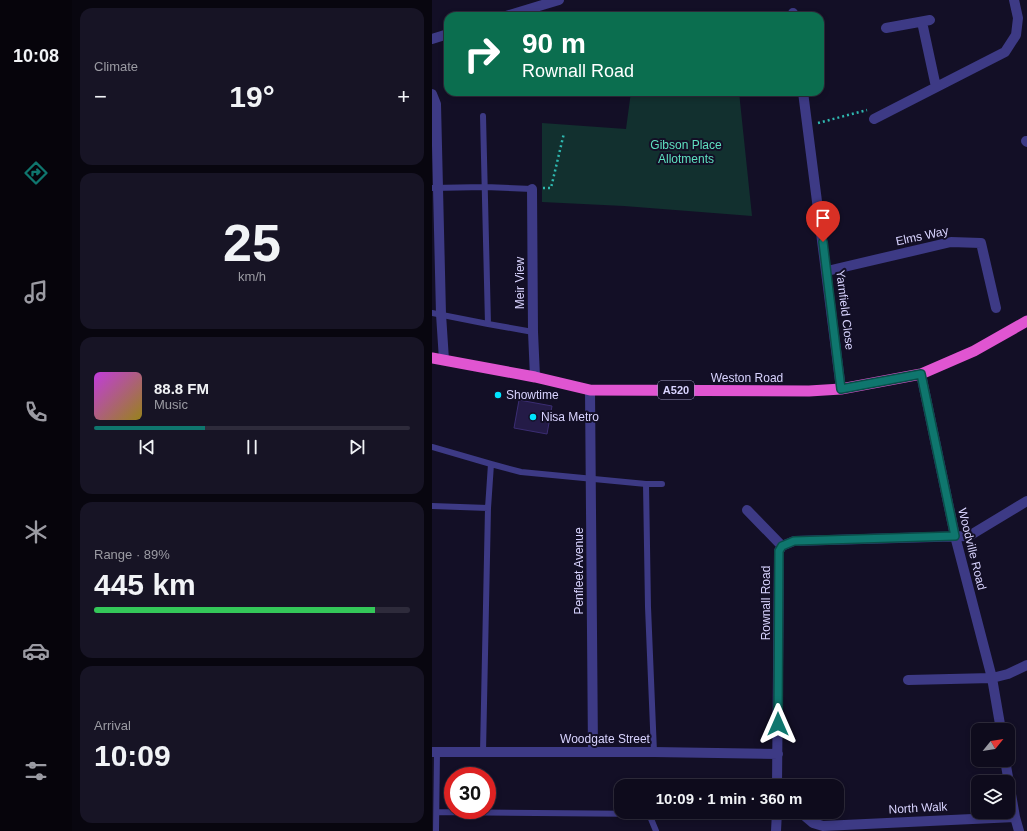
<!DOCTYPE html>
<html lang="en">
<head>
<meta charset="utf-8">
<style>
  :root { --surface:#0e0b1c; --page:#171425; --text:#f1f3f6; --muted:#9b9ba3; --line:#2e2b3b; --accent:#0f766e }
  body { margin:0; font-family:Helvetica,sans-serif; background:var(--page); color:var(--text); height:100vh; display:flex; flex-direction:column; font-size:15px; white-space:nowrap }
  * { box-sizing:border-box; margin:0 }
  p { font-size:13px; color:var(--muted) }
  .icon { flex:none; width:22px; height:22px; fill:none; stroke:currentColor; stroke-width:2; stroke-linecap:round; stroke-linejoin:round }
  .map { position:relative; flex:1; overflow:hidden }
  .sheet { display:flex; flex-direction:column; gap:8px; padding:8px; background:#08060f; width:360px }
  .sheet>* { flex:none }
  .hud { position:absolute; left:12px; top:12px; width:380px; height:84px; border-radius:12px; box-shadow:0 2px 6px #0003,0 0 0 1px var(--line); background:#0b6e4f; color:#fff; overflow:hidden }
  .needle { width:26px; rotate:60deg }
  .controls { position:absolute; left:539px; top:723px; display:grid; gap:8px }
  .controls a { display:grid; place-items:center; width:44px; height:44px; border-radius:8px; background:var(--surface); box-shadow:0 2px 6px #0003,0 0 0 1px var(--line); font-size:20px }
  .speed { position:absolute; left:12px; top:767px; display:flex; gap:8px; font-size:20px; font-weight:700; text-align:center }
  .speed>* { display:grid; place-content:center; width:52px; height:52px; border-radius:50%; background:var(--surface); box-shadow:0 2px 6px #0003,0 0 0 1px var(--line); line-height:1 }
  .speed .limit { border:6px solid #d22; background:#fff; color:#111 }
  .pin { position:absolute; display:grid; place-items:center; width:34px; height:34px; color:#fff; margin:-41px -17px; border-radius:50% 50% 50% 0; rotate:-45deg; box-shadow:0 0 4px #0007 }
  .pin .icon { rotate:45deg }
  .me { position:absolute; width:44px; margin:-22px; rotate:0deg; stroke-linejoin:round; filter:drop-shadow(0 0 3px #0008) }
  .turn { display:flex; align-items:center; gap:14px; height:84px; padding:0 12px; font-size:18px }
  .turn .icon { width:52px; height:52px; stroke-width:2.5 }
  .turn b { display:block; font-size:28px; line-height:34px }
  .big { font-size:30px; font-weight:600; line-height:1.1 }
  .sheet .widget { flex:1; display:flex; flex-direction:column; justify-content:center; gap:6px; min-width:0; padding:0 14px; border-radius:12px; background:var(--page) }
  .sheet .dial { align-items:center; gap:0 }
  .dial b { font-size:52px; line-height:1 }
  .song { display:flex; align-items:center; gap:12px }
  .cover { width:48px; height:48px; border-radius:6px; background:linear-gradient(135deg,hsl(290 70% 55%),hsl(50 70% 35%)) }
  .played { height:4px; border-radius:2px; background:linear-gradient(90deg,var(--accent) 35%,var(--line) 35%) }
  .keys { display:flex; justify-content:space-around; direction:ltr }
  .heat { display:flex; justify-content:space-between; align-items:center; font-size:22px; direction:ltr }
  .charge { height:6px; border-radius:3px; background:linear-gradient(90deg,#34c759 89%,var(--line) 0) }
  .trip { position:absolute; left:182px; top:779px; width:230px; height:40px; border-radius:12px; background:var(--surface); box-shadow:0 2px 6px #0003,0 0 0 1px var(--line); font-weight:600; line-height:40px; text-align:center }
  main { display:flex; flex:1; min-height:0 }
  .tab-bar { display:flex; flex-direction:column; width:72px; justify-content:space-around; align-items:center; background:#06040b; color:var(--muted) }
  .tab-bar .icon { width:28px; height:28px }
  .tab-bar .current { color:var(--accent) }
  .tab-bar b { font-size:18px; color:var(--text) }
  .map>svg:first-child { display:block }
</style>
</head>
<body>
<main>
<nav class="tab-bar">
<b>10:08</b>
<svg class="icon current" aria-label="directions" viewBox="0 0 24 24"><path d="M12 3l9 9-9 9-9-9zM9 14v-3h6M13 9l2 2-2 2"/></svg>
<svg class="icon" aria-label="music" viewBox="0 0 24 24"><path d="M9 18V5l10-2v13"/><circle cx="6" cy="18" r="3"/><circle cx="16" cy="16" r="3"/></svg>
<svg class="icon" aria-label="phone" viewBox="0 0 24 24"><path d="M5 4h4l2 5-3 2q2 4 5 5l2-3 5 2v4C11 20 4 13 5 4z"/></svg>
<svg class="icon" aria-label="climate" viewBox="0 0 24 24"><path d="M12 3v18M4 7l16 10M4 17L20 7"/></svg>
<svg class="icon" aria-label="car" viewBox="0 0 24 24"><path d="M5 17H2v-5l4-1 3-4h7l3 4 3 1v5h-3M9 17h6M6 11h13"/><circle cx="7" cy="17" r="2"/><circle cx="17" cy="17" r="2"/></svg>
<svg class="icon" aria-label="filters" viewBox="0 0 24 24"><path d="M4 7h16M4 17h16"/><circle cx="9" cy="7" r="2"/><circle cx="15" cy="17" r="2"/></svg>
</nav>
<section class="sheet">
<div class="widget"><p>Climate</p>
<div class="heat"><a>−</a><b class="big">19°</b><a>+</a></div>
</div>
<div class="widget dial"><b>25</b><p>km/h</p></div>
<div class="widget">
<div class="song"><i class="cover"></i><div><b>88.8 FM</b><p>Music</p></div></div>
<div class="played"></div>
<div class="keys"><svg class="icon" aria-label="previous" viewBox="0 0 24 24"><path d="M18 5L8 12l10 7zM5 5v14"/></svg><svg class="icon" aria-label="pause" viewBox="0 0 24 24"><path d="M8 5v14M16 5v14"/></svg><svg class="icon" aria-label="next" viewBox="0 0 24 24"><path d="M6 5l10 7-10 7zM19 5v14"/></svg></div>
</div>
<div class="widget"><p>Range · 89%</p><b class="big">445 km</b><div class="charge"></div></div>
<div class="widget"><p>Arrival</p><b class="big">10:09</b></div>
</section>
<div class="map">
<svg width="595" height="831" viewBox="0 0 595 831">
  <rect width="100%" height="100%" fill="#130f26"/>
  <!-- green -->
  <path fill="#12302f" d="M199 92H307L320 216 192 206 110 202V123L194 129Z"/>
  <!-- building -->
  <path fill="#241b47" stroke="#3b2d73" d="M87 400 120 406 115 434 82 428Z"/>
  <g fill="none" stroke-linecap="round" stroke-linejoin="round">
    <!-- path -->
    <path stroke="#2fb8b0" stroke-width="2.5" stroke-dasharray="2 3" stroke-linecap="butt" d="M386 123 435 110
      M111 188H119L132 133"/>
    <!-- service -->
    <path stroke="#3d3a85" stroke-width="6" d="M51 116 56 324 101 332
      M0 188 53 187 100 189
      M0 313 56 324
      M0 447 59 464 89 472 214 484H230
      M214 484 216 607 222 752
      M0 506 56 508
      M51 752 56 508 59 464
      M5 812 217 814 224 831
      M4 831 5 752"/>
    <!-- minor -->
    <path stroke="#3d3a85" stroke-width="10" d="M361 13V16
      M74 16 127 0
      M490 22 504 87
      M454 28 498 20
      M0 39 16 34
      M371 92 409 389
      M0 94 4 104 9 314 12 360
      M442 119 573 52 584 35 586 18 582 0
      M594 141 595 142
      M100 189 101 332 103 377
      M395 271 519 242 549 243 564 308
      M489 374 523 536 560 678 569 730
      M158 390 161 752
      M315 510 350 546
      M476 680 560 678 576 674 595 665
      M0 752H222L346 754
      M573 760 583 817 587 831
      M345 786 347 551 350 546 362 541 537 536 595 501
      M368 812 381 823 391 826 583 817
      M344 831 345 812"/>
    <!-- trunk -->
    <path stroke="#e055d1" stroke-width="11" d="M0 358 103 377 158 390 377 391 409 389 489 374 542 351 595 321"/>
  </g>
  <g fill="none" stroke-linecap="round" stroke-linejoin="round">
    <defs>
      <path id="route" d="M346 724 347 551 350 546 362 541 523 536 489 374 409 389 391 242"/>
    </defs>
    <!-- route casing -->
    <use href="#route" stroke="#0a4d48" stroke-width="10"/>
    <!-- route -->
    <use href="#route" stroke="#0f766e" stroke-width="7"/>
  </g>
  <!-- markers -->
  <g fill="#00e5ff" stroke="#130f26" stroke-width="1.5">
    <circle cx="66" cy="395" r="4"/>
    <circle cx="101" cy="417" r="4"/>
  </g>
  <g text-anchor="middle" stroke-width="4" stroke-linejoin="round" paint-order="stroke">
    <!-- shield labels -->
    <rect fill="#130f26" stroke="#9e99be" stroke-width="1" x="226" y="381" width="36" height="18" rx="3"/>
    <g font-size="11" font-weight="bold" fill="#d9d4ff">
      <text x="244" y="394">A520</text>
    </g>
    <!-- park labels -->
    <g font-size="12" fill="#5fe0c0" stroke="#130f26">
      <text x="254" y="149">Gibson Place<tspan x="254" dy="14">Allotments</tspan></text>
    </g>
    <!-- street labels -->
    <g font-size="12" fill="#d9d4ff" stroke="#130f26">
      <text transform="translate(490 236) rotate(-12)" y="4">Elms Way</text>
      <text transform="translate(88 283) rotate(-90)" y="4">Meir View</text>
      <text transform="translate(413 310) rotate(83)" y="4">Yarnfield Close</text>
      <text x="315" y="382">Weston Road</text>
      <text transform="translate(540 549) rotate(76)" y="4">Woodville Road</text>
      <text transform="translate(147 571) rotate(-90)" y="4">Penfleet Avenue</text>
      <text transform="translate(334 603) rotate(-90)" y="4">Rownall Road</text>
      <text x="173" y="743">Woodgate Street</text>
      <text transform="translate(486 808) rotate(-3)" y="4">North Walk</text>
    </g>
    <!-- poi labels -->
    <g font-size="12" fill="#d9d4ff" stroke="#130f26" text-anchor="start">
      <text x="74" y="399">Showtime</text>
      <text x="109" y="421">Nisa Metro</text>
    </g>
  </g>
</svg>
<div class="controls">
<a><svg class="needle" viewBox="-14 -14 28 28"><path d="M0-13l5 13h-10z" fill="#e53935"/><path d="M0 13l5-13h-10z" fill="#9b9ba3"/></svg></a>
<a><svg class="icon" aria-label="layers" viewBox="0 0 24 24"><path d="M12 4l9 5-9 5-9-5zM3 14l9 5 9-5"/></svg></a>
</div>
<div class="speed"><div class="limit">30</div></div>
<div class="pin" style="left:391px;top:242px;background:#d93025"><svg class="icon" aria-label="arrive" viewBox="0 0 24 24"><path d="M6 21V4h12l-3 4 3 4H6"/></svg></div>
<svg class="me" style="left:346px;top:724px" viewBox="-20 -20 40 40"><path d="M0-17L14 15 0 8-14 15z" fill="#0f766e" stroke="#fff" stroke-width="4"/></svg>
<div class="trip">10:09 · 1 min · 360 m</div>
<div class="hud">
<div class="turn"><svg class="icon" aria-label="right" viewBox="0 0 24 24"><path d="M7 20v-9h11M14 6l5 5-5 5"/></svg><div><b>90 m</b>Rownall Road</div></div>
</div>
</div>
</main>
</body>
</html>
